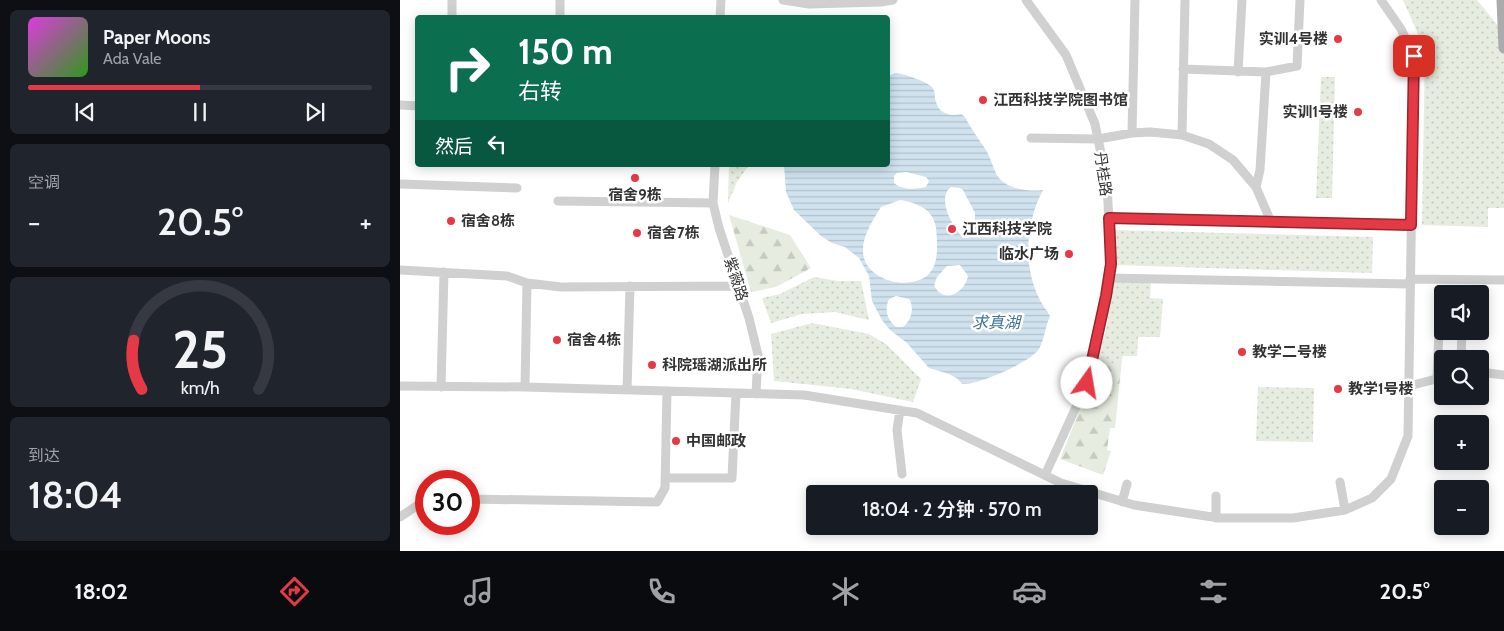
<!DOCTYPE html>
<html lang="zh">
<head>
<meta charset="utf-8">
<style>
  :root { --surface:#171b24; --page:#20242c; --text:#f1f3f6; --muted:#9ea1a6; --line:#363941; --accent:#e63946 }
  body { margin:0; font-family:Cabin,"Noto Sans SC",sans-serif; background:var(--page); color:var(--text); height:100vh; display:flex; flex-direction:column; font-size:19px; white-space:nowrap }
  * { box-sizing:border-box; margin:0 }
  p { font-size:16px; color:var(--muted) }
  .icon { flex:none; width:28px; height:28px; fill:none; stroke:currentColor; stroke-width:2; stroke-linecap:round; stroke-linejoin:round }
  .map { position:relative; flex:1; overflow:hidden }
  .details { display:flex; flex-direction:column; gap:10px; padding:10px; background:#0d0f14; width:400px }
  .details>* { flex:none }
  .top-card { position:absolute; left:15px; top:15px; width:475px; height:152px; border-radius:5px; box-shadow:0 2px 12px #0003; background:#0b6e4f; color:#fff; overflow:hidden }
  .fabs { position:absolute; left:1034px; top:285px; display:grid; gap:10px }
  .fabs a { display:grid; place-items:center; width:55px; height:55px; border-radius:5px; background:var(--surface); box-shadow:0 2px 12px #0003; font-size:25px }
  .speed { position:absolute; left:15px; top:470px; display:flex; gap:10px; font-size:25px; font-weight:700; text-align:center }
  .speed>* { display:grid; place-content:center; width:65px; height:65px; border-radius:50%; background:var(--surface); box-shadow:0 2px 12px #0003; line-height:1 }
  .speed .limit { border:8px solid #d22; background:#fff; color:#111 }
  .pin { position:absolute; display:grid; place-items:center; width:42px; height:42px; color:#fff; margin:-21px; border-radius:10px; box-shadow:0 2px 8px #0006 }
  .me { position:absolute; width:55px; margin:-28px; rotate:13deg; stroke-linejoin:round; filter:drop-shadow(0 0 4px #0008) }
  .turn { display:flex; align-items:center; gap:18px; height:105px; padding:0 20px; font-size:22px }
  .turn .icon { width:65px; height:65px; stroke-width:2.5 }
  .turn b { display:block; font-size:35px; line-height:42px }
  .then { display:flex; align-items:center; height:48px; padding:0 20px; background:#0003; gap:10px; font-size:19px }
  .big { font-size:38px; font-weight:600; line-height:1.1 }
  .details .card { flex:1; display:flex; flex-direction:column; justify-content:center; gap:8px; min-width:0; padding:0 18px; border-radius:8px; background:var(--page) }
  .details .dial { align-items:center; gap:0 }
  .dial svg { height:130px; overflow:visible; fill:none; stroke:var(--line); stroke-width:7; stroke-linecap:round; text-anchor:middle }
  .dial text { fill:var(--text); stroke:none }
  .song { display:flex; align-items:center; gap:15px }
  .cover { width:60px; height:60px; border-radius:8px; background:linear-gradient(135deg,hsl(300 70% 55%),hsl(110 70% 35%)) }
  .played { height:5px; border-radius:2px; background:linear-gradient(90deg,var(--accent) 50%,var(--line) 50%) }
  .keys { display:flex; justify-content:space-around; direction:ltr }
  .heat { display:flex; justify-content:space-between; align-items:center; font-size:28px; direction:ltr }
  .trip { position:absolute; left:406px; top:485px; width:292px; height:50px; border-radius:5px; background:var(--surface); box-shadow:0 2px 12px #0003; font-weight:600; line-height:50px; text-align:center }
  .menu { display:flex; height:80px; justify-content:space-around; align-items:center; background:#090b0e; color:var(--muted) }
  .menu .icon { width:35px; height:35px }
  .menu .current { color:var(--accent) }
  .menu b { font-size:22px; color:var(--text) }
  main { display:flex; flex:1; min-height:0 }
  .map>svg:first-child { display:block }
</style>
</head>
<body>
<main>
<section class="details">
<div class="card">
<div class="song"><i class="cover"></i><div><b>Paper Moons</b><p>Ada Vale</p></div></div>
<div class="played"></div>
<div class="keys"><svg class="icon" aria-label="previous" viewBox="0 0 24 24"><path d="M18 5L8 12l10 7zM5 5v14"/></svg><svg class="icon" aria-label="pause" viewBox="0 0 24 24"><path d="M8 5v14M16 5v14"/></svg><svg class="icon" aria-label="next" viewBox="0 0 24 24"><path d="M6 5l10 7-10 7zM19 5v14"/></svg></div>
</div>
<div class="card"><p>空调</p>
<div class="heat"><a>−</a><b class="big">20.5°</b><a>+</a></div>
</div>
<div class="card dial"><svg viewBox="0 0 100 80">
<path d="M14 69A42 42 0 1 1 86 69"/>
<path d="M14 69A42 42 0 0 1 9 39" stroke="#e63946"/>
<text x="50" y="56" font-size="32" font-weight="700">25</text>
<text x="50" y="72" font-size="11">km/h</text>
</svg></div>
<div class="card"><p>到达</p><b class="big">18:04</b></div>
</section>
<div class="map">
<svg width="1104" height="551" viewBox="0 0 1104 551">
  <defs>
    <pattern id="grass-dots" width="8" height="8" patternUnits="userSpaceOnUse" patternTransform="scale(1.25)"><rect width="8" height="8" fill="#e6ecdf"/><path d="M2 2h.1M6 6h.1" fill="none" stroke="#c6cbc0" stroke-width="1.8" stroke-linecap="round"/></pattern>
    <pattern id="forest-firs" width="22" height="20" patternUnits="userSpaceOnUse" patternTransform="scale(1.25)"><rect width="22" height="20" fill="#e6ecdf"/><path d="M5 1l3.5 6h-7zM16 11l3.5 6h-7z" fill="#c6cbc0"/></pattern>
    <pattern id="water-rules" width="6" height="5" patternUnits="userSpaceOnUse" patternTransform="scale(1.25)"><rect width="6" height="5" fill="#cfe2ee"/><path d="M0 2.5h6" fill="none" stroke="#b2c2cd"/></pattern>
  </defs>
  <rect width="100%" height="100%" fill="#fff"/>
  <!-- grass -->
  <path fill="url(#grass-dots)" d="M1003 0H1077L1104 33V208H1088V227L1022 225 1025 50Z
    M921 77H935L932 198H916Z
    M329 165H349L337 182 328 203Z
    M715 230 973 237 972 273 714 265Z
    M414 277 438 281H461L469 320 435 312 402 314 371 323 362 298 380 294Z
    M712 282H751L750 298 763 299 760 337H738L737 356H723L722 359 695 372 707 324Z
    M412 323 469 334 486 344 521 379 513 402 451 389 374 381 371 334Z
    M858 387 914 388 913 442 856 441Z"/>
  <!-- forest -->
  <path fill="url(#forest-firs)" d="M329 215 390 235 411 268 376 287 351 292Z
    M722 359 715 428H710L707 450 711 451 703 475 660 459 695 372Z"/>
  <!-- water -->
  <path fill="url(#water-rules)" fill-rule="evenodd" d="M495 73C503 73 527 82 532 87 536 92 534 97 536 102 539 114 551 117 561 114L565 117C571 129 579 139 586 150 591 158 594 172 599 178 607 189 631 192 643 190 626 221 623 264 638 296 641 303 646 310 650 316 645 327 645 338 639 349 631 362 578 385 562 384L558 379 549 374 529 368 507 343 490 330 482 320 472 301 469 276 459 258 445 247 432 243 421 236 394 210 386 192 384 165H488V76ZM506 172 526 177 529 181 526 187C515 189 503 191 494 183V176L497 173ZM551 187 560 188 563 190 575 213V227L568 238H563C553 228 536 198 551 187ZM500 200C518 203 533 209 536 228 537 240 539 259 532 270 516 294 464 282 463 252 462 236 473 220 481 207ZM560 265 568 276C565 292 545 305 534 286L537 277 547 266ZM496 296 509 299C515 308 511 321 503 327H496C487 319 484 310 489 299Z"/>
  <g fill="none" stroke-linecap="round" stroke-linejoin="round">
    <!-- minor -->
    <path stroke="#d0d0d0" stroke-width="9" d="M383 0 409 4 481 2 493 0
      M626 0 666 55 695 124 707 183 711 264 706 296 687 383 645 475
      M52 18V0
      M160 18V0
      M320 18 321 0
      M783 69 866 72 860 170 856 187
      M838 72 842 0
      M866 72 897 66 900 0
      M0 105 18 106
      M732 133 735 0
      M782 135 785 0
      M631 138 698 139 732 133 750 132 782 135 809 144 833 160 856 187 871 222
      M315 165 313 203 319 228 349 318 358 355 356 394
      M0 184 117 188
      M158 201 313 203
      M709 218 1011 225
      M0 270 107 276 127 283 161 287 339 286
      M709 278 1010 284
      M1010 279 1104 280
      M1061 359 1062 331
      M1080 372 1104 375
      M1037 379 1040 304H1042
      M0 386 125 387 404 395 517 413 661 483 734 505 819 518H893L945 510 972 498 991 479 1008 436 1014 57 1001 29 981 0
      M1009 386 1040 378
      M41 387 44 272
      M125 387 127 283
      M227 390 230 286
      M500 410 497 430 502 474
      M265 478H332L336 393
      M940 482 945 510
      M69 499 257 502 265 488 267 391
      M722 502 727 484
      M0 517 21 503H26
      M816 518V496"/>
    <!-- major -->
    <path stroke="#ababab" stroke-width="11" d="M1102 0 1104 48"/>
  </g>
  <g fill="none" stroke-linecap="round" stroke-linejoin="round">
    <defs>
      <path id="route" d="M687 383 706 296 711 264 709 218 1011 225 1014 56"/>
    </defs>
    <!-- route casing -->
    <use href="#route" stroke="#96252e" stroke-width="12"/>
    <!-- route -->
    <use href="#route" stroke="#e63946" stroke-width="9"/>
  </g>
  <!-- markers -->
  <g fill="#e63946" stroke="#fff" stroke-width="2">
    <circle cx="938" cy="39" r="5"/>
    <circle cx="583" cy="100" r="5"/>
    <circle cx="958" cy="112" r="5"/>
    <circle cx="235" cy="178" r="5"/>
    <circle cx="51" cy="221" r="5"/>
    <circle cx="552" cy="229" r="5"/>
    <circle cx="237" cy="233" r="5"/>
    <circle cx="669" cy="254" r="5"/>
    <circle cx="157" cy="340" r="5"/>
    <circle cx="842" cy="352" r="5"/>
    <circle cx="252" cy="365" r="5"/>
    <circle cx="938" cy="389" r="5"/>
    <circle cx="276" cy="441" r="5"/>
  </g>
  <g text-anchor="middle" stroke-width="5" stroke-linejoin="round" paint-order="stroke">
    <!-- poi labels -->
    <g font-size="15" font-weight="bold" fill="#333" stroke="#fff" text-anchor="start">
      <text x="928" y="44" text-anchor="end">实训4号楼</text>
      <text x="593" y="105">江西科技学院图书馆</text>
      <text x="948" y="117" text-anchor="end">实训1号楼</text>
      <text x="235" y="200" text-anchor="middle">宿舍9栋</text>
      <text x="61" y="226">宿舍8栋</text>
      <text x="562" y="234">江西科技学院</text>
      <text x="247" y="238">宿舍7栋</text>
      <text x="659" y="259" text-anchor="end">临水广场</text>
      <text x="167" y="345">宿舍4栋</text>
      <text x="852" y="357">教学二号楼</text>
      <text x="262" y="370">科院瑶湖派出所</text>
      <text x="948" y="394">教学1号楼</text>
      <text x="286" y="446">中国邮政</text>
    </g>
    <!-- street labels -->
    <g font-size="15" fill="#333" stroke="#fff">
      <text transform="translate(703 174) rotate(82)" y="5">丹桂路</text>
      <text transform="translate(336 279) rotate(72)" y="5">紫薇路</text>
    </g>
    <!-- water labels -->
    <g font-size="16" font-style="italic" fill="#3f7597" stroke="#fff">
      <text x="596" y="328">求真湖</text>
    </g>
  </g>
</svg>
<div class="fabs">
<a><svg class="icon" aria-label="sound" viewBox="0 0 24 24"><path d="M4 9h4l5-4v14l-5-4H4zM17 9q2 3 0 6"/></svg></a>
<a><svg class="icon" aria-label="search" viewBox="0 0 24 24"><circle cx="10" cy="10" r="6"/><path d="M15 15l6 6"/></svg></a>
<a>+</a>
<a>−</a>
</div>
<div class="speed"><div class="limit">30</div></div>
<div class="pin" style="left:1014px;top:56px;background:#d93025"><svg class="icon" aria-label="arrive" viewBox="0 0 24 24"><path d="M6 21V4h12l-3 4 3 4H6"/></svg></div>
<svg class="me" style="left:687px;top:383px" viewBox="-20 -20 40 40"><circle r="19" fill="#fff"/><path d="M0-13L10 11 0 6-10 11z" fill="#e63946"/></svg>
<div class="trip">18:04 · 2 分钟 · 570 m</div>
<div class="top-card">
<div class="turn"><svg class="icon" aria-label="right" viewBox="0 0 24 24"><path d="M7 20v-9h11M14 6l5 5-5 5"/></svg><div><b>150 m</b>右转</div></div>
<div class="then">然后<svg class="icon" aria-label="left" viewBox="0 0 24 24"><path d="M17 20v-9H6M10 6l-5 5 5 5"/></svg></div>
</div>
</div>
</main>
<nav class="menu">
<b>18:02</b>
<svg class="icon current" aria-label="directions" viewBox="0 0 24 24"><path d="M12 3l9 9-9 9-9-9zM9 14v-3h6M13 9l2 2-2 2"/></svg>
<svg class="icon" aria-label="music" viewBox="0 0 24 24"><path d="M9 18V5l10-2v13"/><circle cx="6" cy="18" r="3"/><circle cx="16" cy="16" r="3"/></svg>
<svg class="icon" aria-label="phone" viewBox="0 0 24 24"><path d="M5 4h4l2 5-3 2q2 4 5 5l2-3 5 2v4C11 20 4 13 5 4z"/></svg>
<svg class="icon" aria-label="climate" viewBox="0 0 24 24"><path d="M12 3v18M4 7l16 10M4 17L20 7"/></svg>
<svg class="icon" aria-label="car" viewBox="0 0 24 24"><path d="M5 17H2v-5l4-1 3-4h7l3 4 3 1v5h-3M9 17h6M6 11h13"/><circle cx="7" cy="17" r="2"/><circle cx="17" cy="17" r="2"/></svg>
<svg class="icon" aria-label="filters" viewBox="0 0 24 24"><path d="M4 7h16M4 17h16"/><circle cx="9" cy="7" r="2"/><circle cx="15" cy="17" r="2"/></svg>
<b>20.5°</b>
</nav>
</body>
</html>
